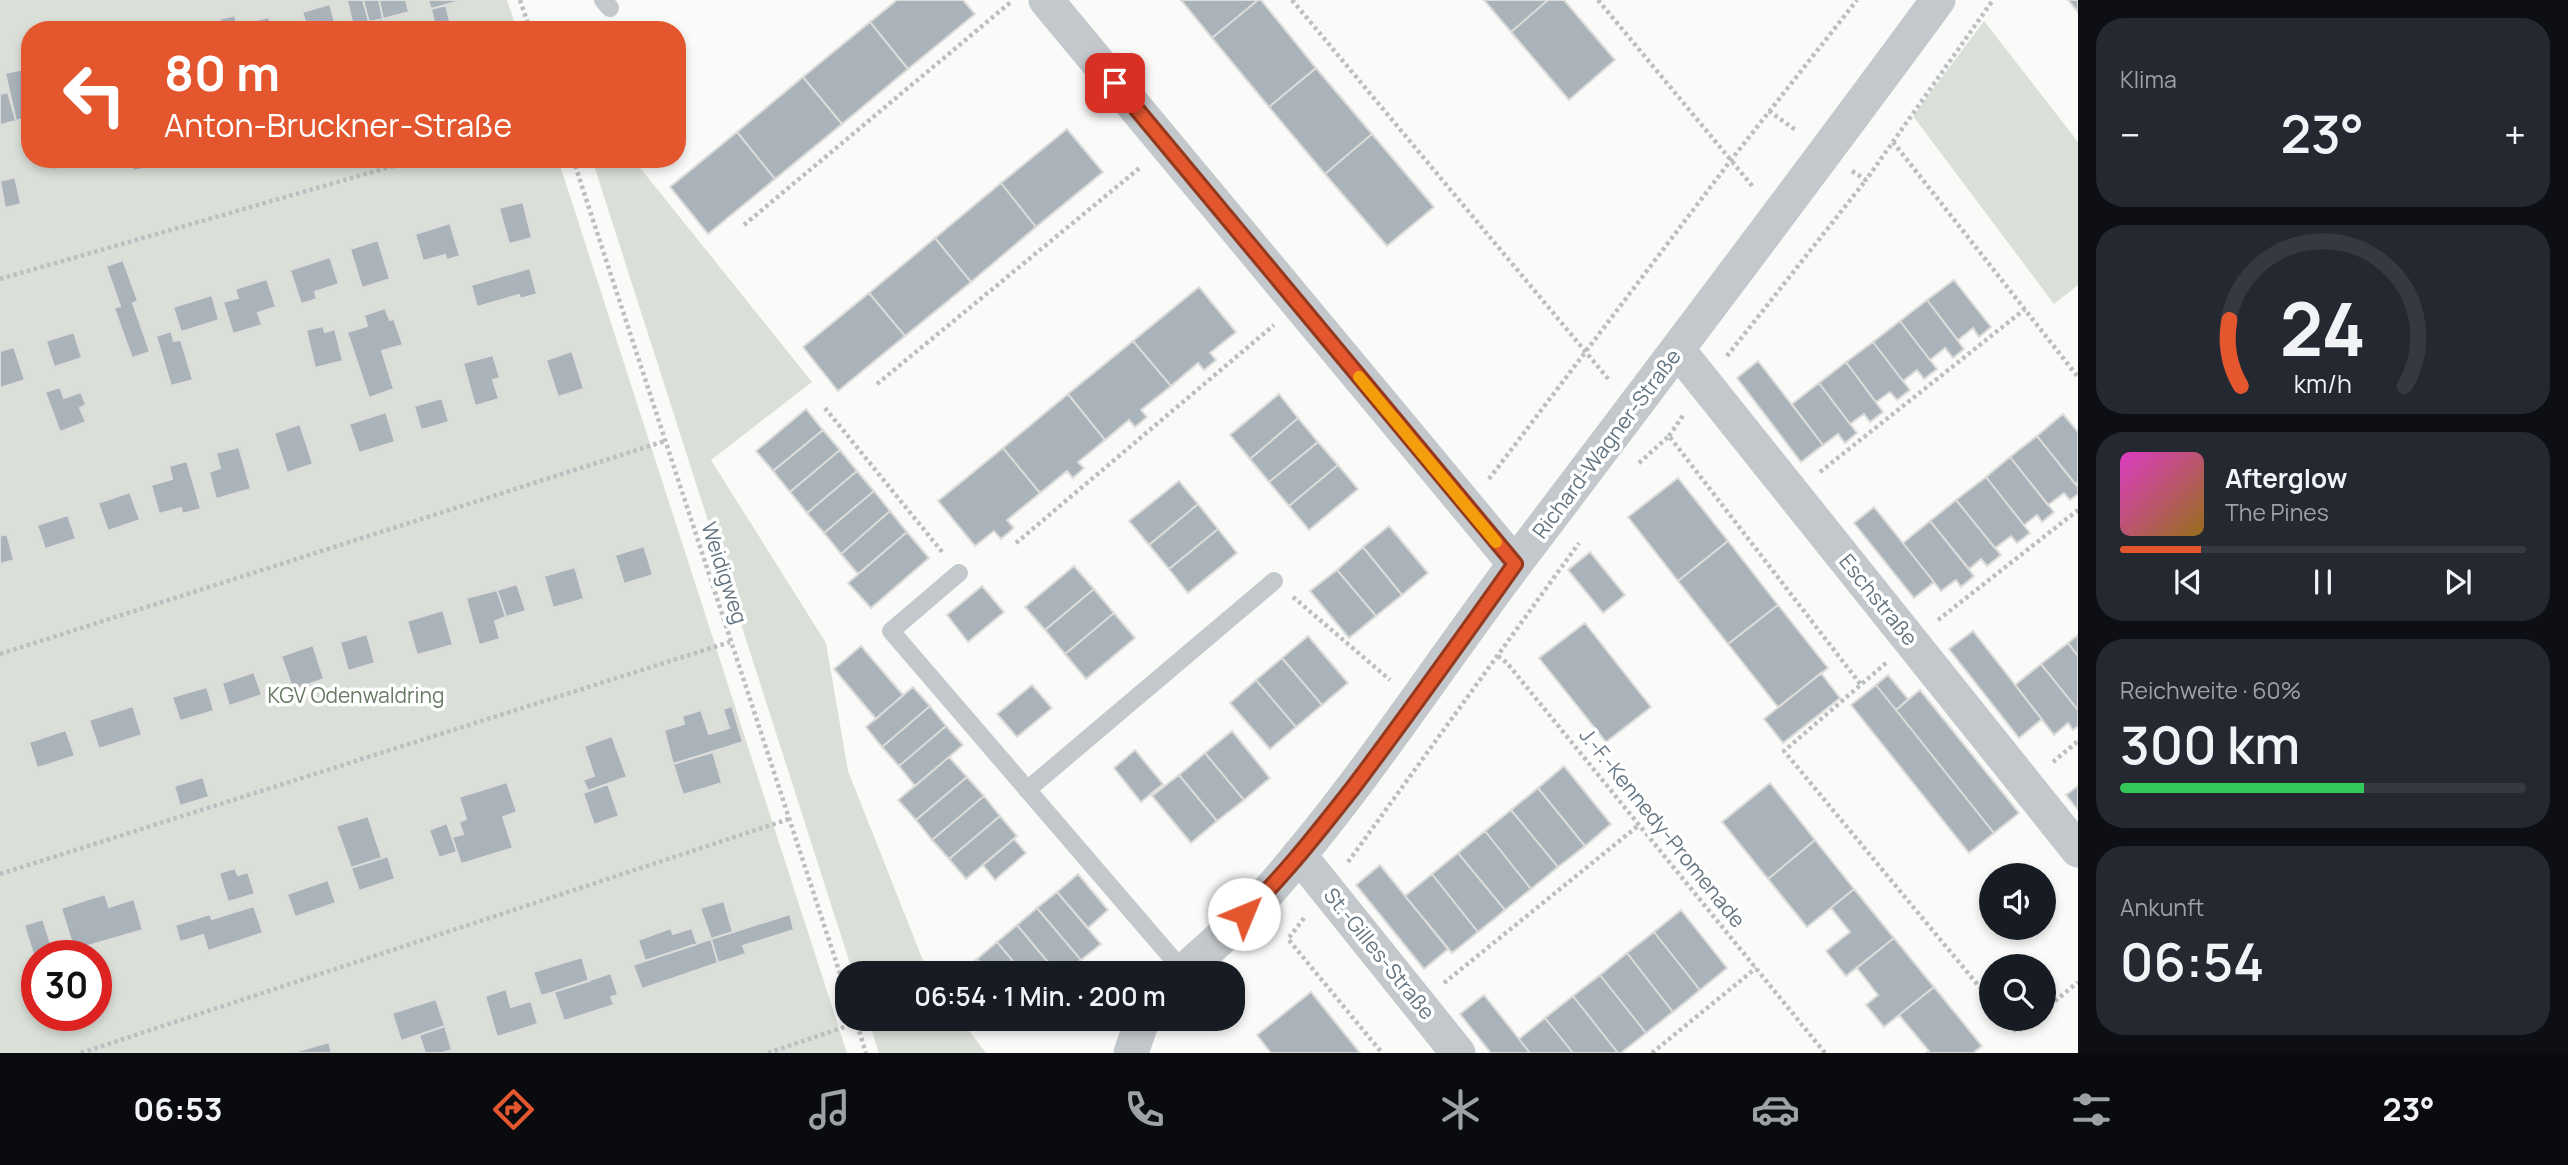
<!DOCTYPE html>
<html lang="de">
<head>
<meta charset="utf-8">
<style>
  :root { --surface:#171b24; --page:#242831; --text:#f1f3f6; --muted:#9ea1a6; --line:#363941; --accent:#e4572e }
  body { margin:0; font-family:Manrope,sans-serif; background:var(--page); color:var(--text); height:100vh; display:flex; flex-direction:column; font-size:26px; white-space:nowrap }
  * { box-sizing:border-box; margin:0 }
  p { font-size:23px; color:var(--muted) }
  .icon { flex:none; width:38px; height:38px; fill:none; stroke:currentColor; stroke-width:2; stroke-linecap:round; stroke-linejoin:round }
  .map { position:relative; flex:1; overflow:hidden }
  .side { display:flex; flex-direction:column; gap:18px; padding:18px; background:#0d0f14; width:490px }
  .side>* { flex:none }
  .hud { position:absolute; left:21px; top:21px; width:665px; height:147px; border-radius:28px; box-shadow:0 4px 10px #0003; background:#e4572e; color:#fff; overflow:hidden }
  .fabs { position:absolute; left:1979px; top:863px; display:grid; gap:14px }
  .fabs a { display:grid; place-items:center; width:77px; height:77px; border-radius:50%; background:var(--surface); box-shadow:0 4px 10px #0003; font-size:35px }
  .speed { position:absolute; left:21px; top:940px; display:flex; gap:14px; font-size:35px; font-weight:700; text-align:center }
  .speed>* { display:grid; place-content:center; width:91px; height:91px; border-radius:50%; background:var(--surface); box-shadow:0 4px 10px #0003; line-height:1 }
  .speed .limit { border:10px solid #d22; background:#fff; color:#111 }
  .pin { position:absolute; display:grid; place-items:center; width:60px; height:60px; color:#fff; margin:-30px; border-radius:14px; box-shadow:0 4px 10px #0006 }
  .me { position:absolute; width:77px; margin:-38px; rotate:45deg; stroke-linejoin:round; filter:drop-shadow(0 0 5px #0008) }
  .turn { display:flex; align-items:center; gap:24px; height:147px; padding:0 28px; font-size:32px }
  .turn .icon { width:91px; height:91px; stroke-width:2.5 }
  .turn b { display:block; font-size:49px; line-height:60px }
  .big { font-size:52px; font-weight:600; line-height:1.1 }
  .side .card { flex:1; display:flex; flex-direction:column; justify-content:center; gap:10px; min-width:0; padding:0 24px; border-radius:28px; background:var(--page) }
  .side .dial { align-items:center; gap:0 }
  .dial svg { height:182px; overflow:visible; fill:none; stroke:var(--line); stroke-width:7; stroke-linecap:round; text-anchor:middle }
  .dial text { fill:var(--text); stroke:none }
  .song { display:flex; align-items:center; gap:21px }
  .cover { width:84px; height:84px; border-radius:10px; background:linear-gradient(135deg,hsl(310 70% 55%),hsl(40 70% 35%)) }
  .played { height:7px; border-radius:4px; background:linear-gradient(90deg,var(--accent) 20%,var(--line) 20%) }
  .keys { display:flex; justify-content:space-around; direction:ltr }
  .heat { display:flex; justify-content:space-between; align-items:center; font-size:38px; direction:ltr }
  .charge { height:10px; border-radius:5px; background:linear-gradient(90deg,#34c759 60%,var(--line) 0) }
  .trip { position:absolute; left:835px; top:961px; width:410px; height:70px; border-radius:28px; background:var(--surface); box-shadow:0 4px 10px #0003; font-weight:600; line-height:70px; text-align:center }
  .menu { display:flex; height:112px; justify-content:space-around; align-items:center; background:#090b0e; color:var(--muted) }
  .menu .icon { width:49px; height:49px }
  .menu .active { color:var(--accent) }
  .menu b { font-size:32px; color:var(--text) }
  main { display:flex; flex:1; min-height:0 }
  .map>svg:first-child { display:block }
</style>
</head>
<body>
<main>
<div class="map">
<svg width="2078" height="1053" viewBox="0 0 2078 1053">
  <rect width="100%" height="100%" fill="#fafaf8"/>
  <!-- green -->
  <path fill="#dadfd7" fill-rule="evenodd" d="M0 0H507L517 30H30V159H558L847 1053H0ZM37 956H96V1015H37Z
    M1984 21 2078 142V285L2054 304 1913 116Z
    M592 159H633L812 382 711 460 826 643 848 771 928 973H853Z
    M868 1019H960L986 1053H879Z"/>
  <!-- building -->
  <path fill="#aab3b9" stroke="#dcdcda" stroke-width="2" d="M347 0H363L369 22 353 26Z
    M363 0H379L383 19 369 22Z
    M379 0H406L409 12 383 19Z
    M428 0H463L431 9Z
    M897 0H963L975 14 908 69 870 22Z
    M1181 0H1258L1212 38Z
    M1258 0H1261L1316 68 1269 107 1212 38Z
    M1484 0H1548L1511 32Z
    M1548 0H1564L1615 60 1569 100 1511 32Z
    M2068 0H2078V12Z
    M330 4 337 30H308L302 12Z
    M446 5 452 30H436L431 9Z
    M235 15 238 30H220V19Z
    M269 17 272 30H238L237 25Z
    M383 19 386 30H371L369 22Z
    M369 22 371 30H354L353 26Z
    M870 22 908 69 842 124 803 77Z
    M30 68V117L16 121 5 73Z
    M1316 68 1372 134 1325 174 1269 107Z
    M803 77 842 124 775 179 737 132Z
    M8 92 16 121 0 125V94Z
    M1067 129 1103 172 1036 227 1001 183Z
    M737 132 775 179 708 234 670 187Z
    M1372 134 1434 207 1387 246 1325 174Z
    M49 159H84V162L52 170Z
    M130 159H163L164 164 133 171Z
    M15 177 21 204 5 208 0 181Z
    M1001 183 1036 227 971 282 935 238Z
    M523 202 532 238 509 244 499 208Z
    M450 223 460 256 447 260 445 255 423 261 415 234Z
    M935 238 971 282 905 336 869 293Z
    M378 240 390 279 362 288 350 249Z
    M330 257 339 284 315 292 317 299 301 304 290 270Z
    M123 260 138 301 133 303 150 352 132 358 114 308 120 306 106 266Z
    M530 268 537 294 520 299 519 295 477 307 471 285Z
    M267 279 276 307 258 313 262 325 233 334 223 302 238 298 235 289Z
    M1954 280 1991 327 1979 337 1973 328 1958 340 1927 300Z
    M1199 287 1236 332 1210 353 1216 360 1204 370 1198 363 1171 386 1133 341Z
    M869 293 905 336 838 391 803 347Z
    M212 295 219 320 181 332 173 307Z
    M1927 300 1964 349 1953 358 1945 348 1930 360 1900 321Z
    M385 308 390 320 394 319 403 345 382 351 394 389 369 398 347 332 367 326 364 315Z
    M1900 321 1937 369 1924 379 1917 370 1903 381 1873 342Z
    M323 326 325 332 335 329 343 361 315 368 306 330Z
    M171 331 174 341 181 340 193 380 171 386 156 336Z
    M74 332 82 358 54 367 46 341Z
    M1133 341 1171 386 1141 410 1147 417 1135 427 1129 420 1105 440 1068 394Z
    M1873 342 1910 390 1897 400 1890 392 1876 402 1846 362Z
    M14 347 25 380 0 388V351Z
    M572 351 584 389 558 397 546 360Z
    M493 355 500 378 493 380 499 399 475 406 463 363Z
    M1758 361 1823 445 1801 462 1737 378Z
    M1846 362 1883 412 1870 422 1864 414 1850 424 1819 383Z
    M1819 383 1857 433 1845 443 1838 434 1823 445 1792 404Z
    M60 387 64 398 81 392 86 405 80 408 86 422 60 432 45 392Z
    M1068 394 1105 440 1078 462 1084 468 1073 478 1067 471 1040 493 1003 448Z
    M1279 394 1298 418 1250 459 1230 435Z
    M442 398 449 422 421 430 414 406Z
    M806 409 823 430 773 471 756 451Z
    M386 412 395 442 359 453 349 424Z
    M2063 414 2078 432V482L2075 484 2037 436Z
    M1298 418 1318 442 1269 482 1250 459Z
    M300 424 313 464 287 473 274 433Z
    M823 430 840 450 790 492 773 471Z
    M2037 436 2078 487V494L2070 500 2064 493 2048 505 2010 457Z
    M1318 442 1338 465 1289 506 1269 482Z
    M239 447 251 489 216 499 209 472 220 468 216 453Z
    M1003 448 1040 493 1007 520 1014 528 1001 539 994 531 975 546 938 501Z
    M840 450 857 471 807 513 790 492Z
    M2010 457 2054 512 2042 522 2037 515 2024 525 1986 477Z
    M187 461 201 509 182 514 181 508 159 514 151 485 172 479 169 466Z
    M1338 465 1358 489 1309 530 1289 506Z
    M857 471 874 491 824 533 807 513Z
    M1986 477 2030 533 2017 543 2011 536 1995 548 1956 500Z
    M1678 478 1728 541 1678 581 1628 517Z
    M1179 481 1198 504 1149 545 1129 521Z
    M874 491 890 511 841 554 824 533Z
    M130 492 140 520 108 531 98 503Z
    M1956 500 2001 555 1987 566 1981 559 1969 569 1930 521Z
    M1198 504 1218 529 1169 569 1149 545Z
    M1874 507 1934 582 1914 598 1854 523Z
    M890 511 907 532 858 574 841 554Z
    M68 515 76 539 45 549 37 525Z
    M1930 521 1974 576 1961 587 1956 580 1941 591 1903 543Z
    M1389 526 1428 573 1402 595 1363 547Z
    M1218 529 1237 553 1188 593 1169 569Z
    M907 532 929 558 871 608 848 583Z
    M7 534 14 560 0 564V536Z
    M1728 541 1778 605 1728 644 1678 581Z
    M644 546 653 575 624 584 615 555Z
    M1363 547 1402 595 1376 616 1337 570Z
    M1590 552 1625 595 1603 613 1568 570Z
    M1074 566 1094 589 1045 630 1025 607Z
    M575 567 584 599 553 608 544 576Z
    M1337 570 1376 616 1349 638 1310 591Z
    M517 584 526 611 506 617 497 590Z
    M982 586 1004 612 968 642 947 615Z
    M1094 589 1114 613 1065 654 1045 630Z
    M497 590 506 617 495 621 500 639 479 645 466 598Z
    M1778 605 1828 668 1778 707 1728 644Z
    M443 610 453 645 417 655 407 621Z
    M1114 613 1135 638 1086 679 1065 654Z
    M1585 623 1651 707 1606 742 1539 658Z
    M1973 631 2042 719 2019 738 1949 649Z
    M367 634 375 663 348 671 340 642Z
    M2078 635V656L2068 643Z
    M1308 636 1348 683 1322 705 1282 658Z
    M2068 643 2078 656V710L2041 664Z
    M313 645 324 679 293 690 281 656Z
    M861 646 903 695 876 719 834 669Z
    M1282 658 1322 705 1296 727 1256 680Z
    M2041 664 2078 710V726L2073 730 2068 723 2054 735 2015 685Z
    M254 672 262 695 229 706 222 683Z
    M1821 673 1840 698 1783 743 1764 719Z
    M1888 675 1908 699 1896 710 1876 685Z
    M1256 680 1296 727 1270 749 1230 703Z
    M1032 685 1052 708 1017 737 997 714Z
    M1876 685 1994 833 1969 853 1851 705Z
    M207 687 214 711 180 721 172 697Z
    M913 687 930 706 882 747 866 727Z
    M1920 690 2019 813 1994 833 1896 710Z
    M133 706 142 735 99 749 89 720Z
    M732 706 743 742 673 764 664 730 684 724 682 716 701 710 709 734 729 728 723 709Z
    M930 706 946 726 899 766 882 747Z
    M946 726 963 745 915 786 899 766Z
    M66 730 75 756 37 768 29 742Z
    M1232 731 1270 778 1244 800 1205 753Z
    M612 736 627 777 588 791 583 780 594 776 584 746Z
    M1135 750 1163 784 1141 802 1114 768Z
    M713 752 722 783 683 795 673 764Z
    M1205 753 1244 800 1217 821 1179 775Z
    M949 757 967 777 916 820 898 800Z
    M1564 766 1611 824 1585 846 1538 788Z
    M1179 775 1217 821 1191 843 1152 796Z
    M203 777 209 797 180 806 174 786Z
    M967 777 984 796 932 840 916 820Z
    M507 782 517 812 503 817 513 848 461 864 452 837 463 834 459 822 466 819 459 797Z
    M1770 783 1815 840 1768 879 1722 822Z
    M608 784 619 816 594 825 583 793Z
    M2078 786V810L2066 795Z
    M1538 788 1585 846 1558 867 1511 810Z
    M984 796 1000 816 949 859 932 840Z
    M1511 810 1558 867 1531 889 1485 831Z
    M368 816 382 858 351 868 336 826Z
    M1000 816 1017 836 966 879 949 859Z
    M447 823 457 852 439 858 429 830Z
    M1485 831 1531 889 1505 910 1458 853Z
    M1014 839 1026 853 995 880 983 865Z
    M1815 840 1854 889 1807 927 1768 879Z
    M1458 853 1505 910 1478 932 1432 874Z
    M388 856 395 879 359 891 351 868Z
    M1380 865 1448 949 1424 969 1356 885Z
    M235 868 238 875 248 872 255 894 228 902 219 873Z
    M1078 874 1108 910 1088 928 1057 892Z
    M1432 874 1478 932 1452 953 1405 896Z
    M328 880 336 903 295 917 287 894Z
    M1854 889 1894 938 1846 976 1826 951 1850 932 1831 908Z
    M1057 892 1101 944 1081 960 1037 908Z
    M105 894 109 907 134 899 143 930 74 950 61 908Z
    M724 901 733 932 711 939 700 908Z
    M254 906 263 933 208 951 203 935 180 942 175 925 210 914 212 919Z
    M1037 908 1081 960 1066 973H1057L1017 925Z
    M1681 910 1727 968 1700 990 1654 932Z
    M790 914 794 930 743 946 746 954 718 963 711 939Z
    M43 919 53 951 34 957 24 925Z
    M1017 925 1057 973H1023L997 942Z
    M671 928 673 934 692 928 697 944 645 961 638 940Z
    M1654 932 1700 990 1673 1012 1627 953Z
    M1894 938 1934 987 1884 1027 1866 1005 1878 995 1857 968Z
    M711 939 718 963 642 989 633 965Z
    M997 942 1023 973H989L977 959Z
    M1627 953 1673 1012 1646 1033 1600 975Z
    M582 957 589 981 541 996 533 972Z
    M977 959 989 973H960Z
    M611 973 618 995 611 997 614 1005 564 1021 554 992Z
    M1600 975 1646 1033 1621 1053H1618L1573 996Z
    M37 983V1009L29 985Z
    M1934 987 1982 1046 1973 1053H1926L1929 1051 1899 1015Z
    M506 989 511 1007 531 1001 538 1024 497 1037 485 996Z
    M1311 992 1360 1053H1271L1257 1035Z
    M1484 995 1519 1039 1530 1053H1491L1460 1014Z
    M1573 996 1618 1053H1573L1545 1018Z
    M436 999 445 1026 401 1041 392 1013Z
    M993 1018H1012L1001 1028Z
    M1545 1018 1573 1053H1530L1519 1039Z
    M445 1026 452 1050 442 1053H425L419 1035Z
    M329 1042 332 1053H291Z"/>
  <g fill="none" stroke-linecap="round" stroke-linejoin="round">
    <!-- path -->
    <path stroke="#bbbfc2" stroke-width="4.5" stroke-dasharray="3.5 3.5" stroke-linecap="butt" d="M520 0 530 30
      M1292 0 1610 381
      M1598 0 1754 188
      M1769 111 1797 131
      M1893 142 2078 377
      M573 159 847 995
      M1852 171 1866 180 1993 0
      M744 225 1012 1
      M0 279 418 159
      M1727 356 1866 180
      M877 384 1142 166
      M825 408 943 553
      M1669 436 1684 414
      M1639 463 1669 436 1861 685
      M1820 472 2025 309
      M1489 479 1731 160 1857 0
      M1016 543 1274 325
      M1293 597 1390 680
      M1938 620 2078 510
      M0 654 665 441
      M1498 656 1507 663 1825 1053
      M1886 663 1784 751 1992 1002
      M2053 762 2078 741
      M1348 862 1579 543
      M0 874 730 642
      M1304 918 1288 939 1382 1053
      M1444 983 1639 825
      M2044 1010 2078 982
      M855 1018 866 1053
      M2005 1018 2017 1032 2034 1018
      M81 1053 789 819
      M768 1053 856 1023
      M1652 1053 1756 968"/>
    <!-- service -->
    <path stroke="#c3c8cc" stroke-width="18" d="M603 0 610 8
      M959 573 891 631 1184 972
      M1027 790 1274 581"/>
    <!-- minor -->
    <path stroke="#c3c8cc" stroke-width="35" d="M1046 0 1515 564
      M1678 350 2078 850
      M1299 855 1458 1053
      M1182 973C1211 946 1242 921 1268 892 1360 788 1434 671 1518 560 1659 374 1800 188 1938 0
      M1131 1053 1143 1018"/>
  </g>
  <g fill="none" stroke-linecap="round" stroke-linejoin="round">
    <defs>
      <path id="route" d="M1115 83 1515 564C1461 640 1408 715 1352 789 1318 832 1284 876 1244 914"/>
    </defs>
    <!-- route casing -->
    <use href="#route" stroke="#94391e" stroke-width="18"/>
    <!-- route -->
    <use href="#route" stroke="#e4572e" stroke-width="12"/>
    <!-- slow -->
    <path stroke="#f59e0b" stroke-width="12" d="M1359 377 1496 542"/>
  </g>
  <g text-anchor="middle" stroke-width="7" stroke-linejoin="round" paint-order="stroke">
    <!-- street labels -->
    <g font-size="21" fill="#657683" stroke="#fff">
      <text transform="translate(1607 444) rotate(-53)" y="7">Richard-Wagner-Straße</text>
      <text transform="translate(724 573) rotate(72)" y="7">Weidigweg</text>
      <text transform="translate(1878 600) rotate(51)" y="7">Eschstraße</text>
      <text transform="translate(1662 828) rotate(51)" y="7">J.-F.-Kennedy-Promenade</text>
      <text transform="translate(1379 954) rotate(51)" y="7">St.-Gilles-Straße</text>
    </g>
    <!-- park labels -->
    <g font-size="21" fill="#687a64" stroke="#fff">
      <text x="356" y="703">KGV Odenwaldring</text>
    </g>
  </g>
</svg>
<div class="fabs">
<a><svg class="icon" aria-label="sound" viewBox="0 0 24 24"><path d="M4 9h4l5-4v14l-5-4H4zM17 9q2 3 0 6"/></svg></a>
<a><svg class="icon" aria-label="search" viewBox="0 0 24 24"><circle cx="10" cy="10" r="6"/><path d="M15 15l6 6"/></svg></a>
</div>
<div class="speed"><div class="limit">30</div></div>
<div class="pin" style="left:1115px;top:83px;background:#d93025"><svg class="icon" aria-label="arrive" viewBox="0 0 24 24"><path d="M6 21V4h12l-3 4 3 4H6"/></svg></div>
<svg class="me" style="left:1244px;top:914px" viewBox="-20 -20 40 40"><circle r="19" fill="#fff"/><path d="M0-13L10 11 0 6-10 11z" fill="#e4572e"/></svg>
<div class="trip">06:54 · 1 Min. · 200 m</div>
<div class="hud">
<div class="turn"><svg class="icon" aria-label="left" viewBox="0 0 24 24"><path d="M17 20v-9H6M10 6l-5 5 5 5"/></svg><div><b>80 m</b>Anton-Bruckner-Straße</div></div>
</div>
</div>
<section class="side">
<div class="card"><p>Klima</p>
<div class="heat"><a>−</a><b class="big">23°</b><a>+</a></div>
</div>
<div class="card dial"><svg viewBox="0 0 100 80">
<path d="M14 69A42 42 0 1 1 86 69"/>
<path d="M14 69A42 42 0 0 1 9 40" stroke="#e4572e"/>
<text x="50" y="56" font-size="32" font-weight="700">24</text>
<text x="50" y="72" font-size="11">km/h</text>
</svg></div>
<div class="card">
<div class="song"><i class="cover"></i><div><b>Afterglow</b><p>The Pines</p></div></div>
<div class="played"></div>
<div class="keys"><svg class="icon" aria-label="previous" viewBox="0 0 24 24"><path d="M18 5L8 12l10 7zM5 5v14"/></svg><svg class="icon" aria-label="pause" viewBox="0 0 24 24"><path d="M8 5v14M16 5v14"/></svg><svg class="icon" aria-label="next" viewBox="0 0 24 24"><path d="M6 5l10 7-10 7zM19 5v14"/></svg></div>
</div>
<div class="card"><p>Reichweite · 60%</p><b class="big">300 km</b><div class="charge"></div></div>
<div class="card"><p>Ankunft</p><b class="big">06:54</b></div>
</section>
</main>
<nav class="menu">
<b>06:53</b>
<svg class="icon active" aria-label="directions" viewBox="0 0 24 24"><path d="M12 3l9 9-9 9-9-9zM9 14v-3h6M13 9l2 2-2 2"/></svg>
<svg class="icon" aria-label="music" viewBox="0 0 24 24"><path d="M9 18V5l10-2v13"/><circle cx="6" cy="18" r="3"/><circle cx="16" cy="16" r="3"/></svg>
<svg class="icon" aria-label="phone" viewBox="0 0 24 24"><path d="M5 4h4l2 5-3 2q2 4 5 5l2-3 5 2v4C11 20 4 13 5 4z"/></svg>
<svg class="icon" aria-label="climate" viewBox="0 0 24 24"><path d="M12 3v18M4 7l16 10M4 17L20 7"/></svg>
<svg class="icon" aria-label="car" viewBox="0 0 24 24"><path d="M5 17H2v-5l4-1 3-4h7l3 4 3 1v5h-3M9 17h6M6 11h13"/><circle cx="7" cy="17" r="2"/><circle cx="17" cy="17" r="2"/></svg>
<svg class="icon" aria-label="filters" viewBox="0 0 24 24"><path d="M4 7h16M4 17h16"/><circle cx="9" cy="7" r="2"/><circle cx="15" cy="17" r="2"/></svg>
<b>23°</b>
</nav>
</body>
</html>
